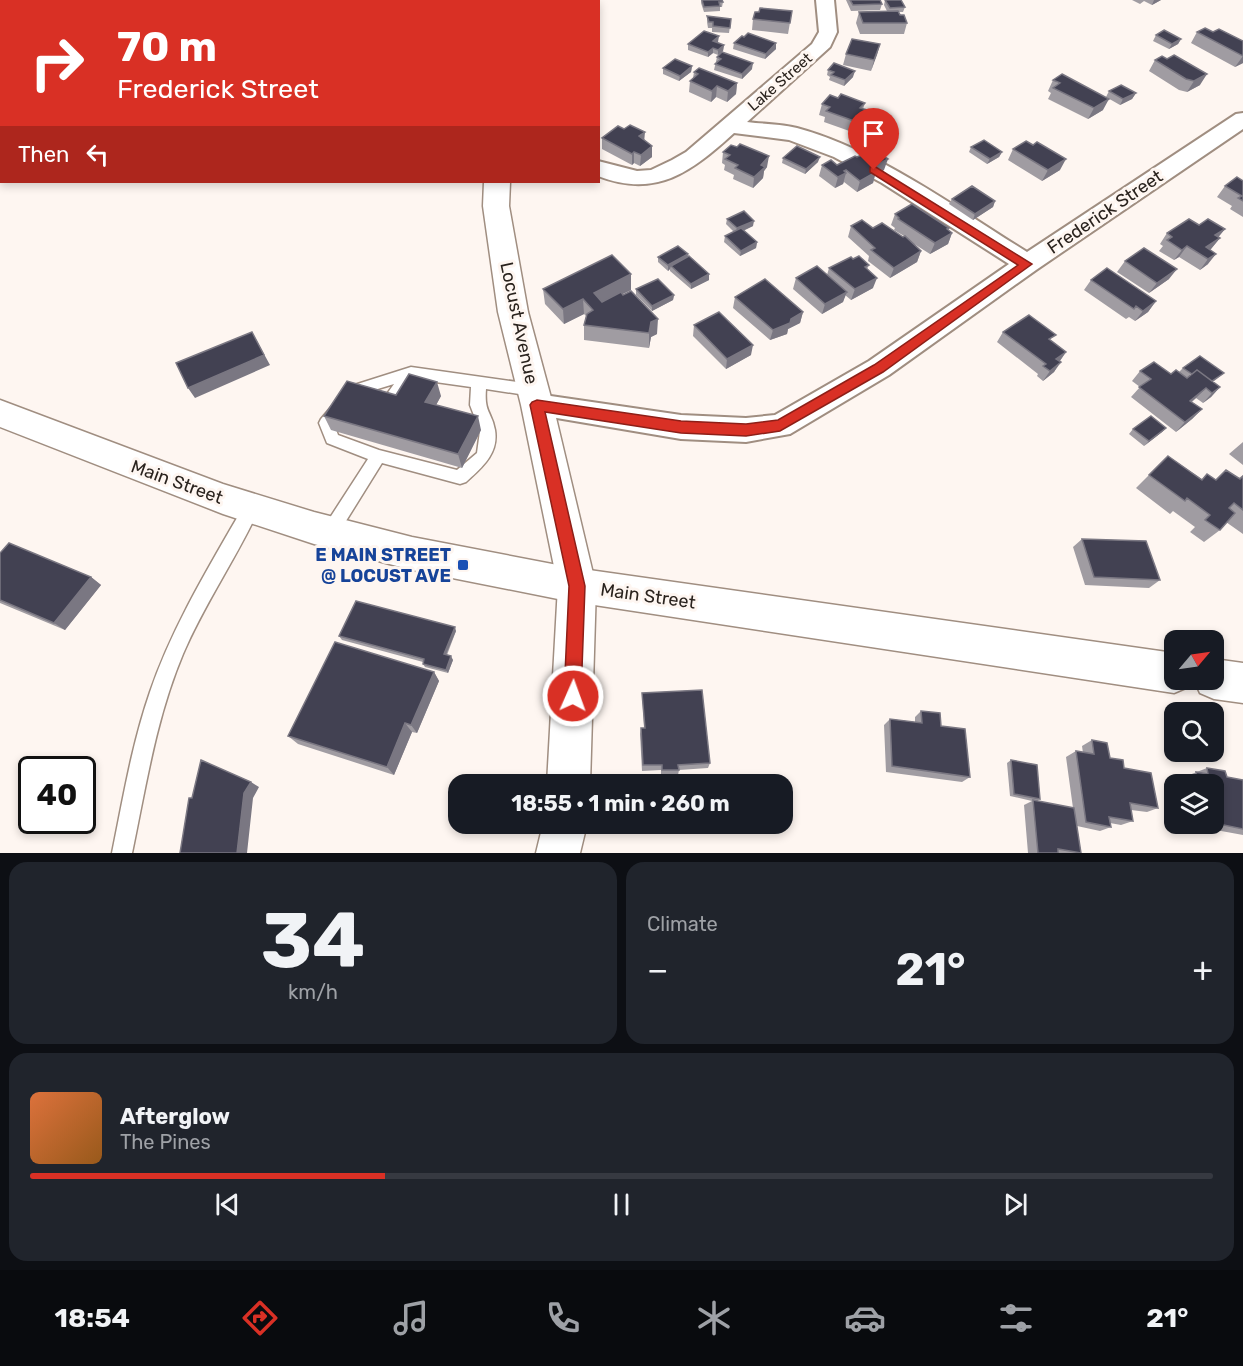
<!DOCTYPE html>
<html lang="en">
<head>
<meta charset="utf-8">
<style>
  :root { --surface:#171b24; --page:#20242c; --text:#f1f3f6; --muted:#9ea1a6; --line:#363941; --accent:#d93025 }
  body { margin:0; font-family:Rubik,sans-serif; background:var(--page); color:var(--text); height:100vh; display:flex; flex-direction:column; font-size:22px; white-space:nowrap }
  * { box-sizing:border-box; margin:0 }
  p { font-size:20px; color:var(--muted) }
  .icon { flex:none; width:33px; height:33px; fill:none; stroke:currentColor; stroke-width:2; stroke-linecap:round; stroke-linejoin:round }
  .map { position:relative; height:853px; overflow:hidden }
  .details { display:flex; flex-direction:column; gap:9px; padding:9px; background:#0d0f14; flex:1 }
  .details>* { flex:none }
  .guide { position:absolute; left:0px; top:0px; width:600px; height:183px; box-shadow:0 3px 9px #0003; background:#d93025; color:#fff; overflow:hidden }
  .needle { width:39px; rotate:61deg }
  .controls { position:absolute; left:1164px; top:630px; display:grid; gap:12px }
  .controls a { display:grid; place-items:center; width:60px; height:60px; border-radius:12px; background:var(--surface); box-shadow:0 3px 9px #0003; font-size:30px }
  .speed { position:absolute; left:18px; top:756px; display:flex; gap:12px; font-size:30px; font-weight:700; text-align:center }
  .speed>* { display:grid; place-content:center; width:78px; height:78px; border-radius:50%; background:var(--surface); box-shadow:0 3px 9px #0003; line-height:1 }
  .speed .limit { border:3px solid #111; border-radius:9px; background:#fff; color:#111 }
  .pin { position:absolute; display:grid; place-items:center; width:51px; height:51px; color:#fff; margin:-62px -26px; border-radius:50% 50% 50% 0; rotate:-45deg; box-shadow:0 0 6px #0007 }
  .pin .icon { rotate:45deg }
  .me { position:absolute; width:66px; margin:-33px; rotate:2deg; stroke-linejoin:round; filter:drop-shadow(0 0 4px #0008) }
  .turn { display:flex; align-items:center; gap:21px; height:126px; padding:0 18px; font-size:27px }
  .turn .icon { width:78px; height:78px; stroke-width:2.5 }
  .turn b { display:block; font-size:42px; line-height:51px }
  .then { display:flex; align-items:center; height:57px; padding:0 18px; background:#0003; gap:12px; font-size:22px }
  .big { font-size:45px; font-weight:700; line-height:1.1 }
  .details .tile { flex:1; display:flex; flex-direction:column; justify-content:center; gap:9px; min-width:0; padding:0 21px; border-radius:18px; background:var(--page) }
  .details .dial { align-items:center; gap:0 }
  .dial b { font-size:78px; line-height:1 }
  .song { display:flex; align-items:center; gap:18px }
  .cover { width:72px; height:72px; border-radius:9px; background:linear-gradient(135deg,hsl(20 70% 55%),hsl(30 70% 35%)) }
  .played { height:6px; border-radius:3px; background:linear-gradient(90deg,var(--accent) 30%,var(--line) 30%) }
  .keys { display:flex; justify-content:space-around; direction:ltr }
  .heat { display:flex; justify-content:space-between; align-items:center; font-size:33px; direction:ltr }
  .details .tiles { flex:1; display:grid; gap:9px; grid-template-columns:1fr 1fr }
  .tile:last-child { grid-column:span 2 }
  .trip { position:absolute; left:448px; top:774px; width:345px; height:60px; border-radius:18px; background:var(--surface); box-shadow:0 3px 9px #0003; font-weight:700; line-height:60px; text-align:center }
  .tabs { display:flex; height:96px; justify-content:space-around; align-items:center; background:#090b0e; color:var(--muted) }
  .tabs .icon { width:42px; height:42px }
  .tabs .selected { color:var(--accent) }
  .tabs b { font-size:27px; color:var(--text) }
  .map>svg:first-child { display:block }
</style>
</head>
<body>
<div class="map">
<svg width="1243" height="853" viewBox="0 0 1243 853">
  <rect width="100%" height="100%" fill="#fef6f1"/>
  <g fill="none" stroke-linecap="round" stroke-linejoin="round">
    <defs>
      <path id="lane" d="M411 367 532 384 537 386 539 390 537 394 532 396 486 389C484 413 492 412 495 430 499 454 481 468 466 482L460 484 382 463 336 537 330 539 324 537 322 532 324 527 368 459 327 443 319 423 321 419 348 387ZM414 379 471 387 470 405 480 431 477 453 457 470 379 450 338 435 334 424 358 395 394 384 379 405 381 409H391Z
        M251 502 257 504 259 509C236 559 204 604 183 654 156 718 146 786 132 853H112C123 799 132 744 150 692 173 625 210 565 245 504Z"/>
      <path id="street" d="M28 0H46L47 2H29Z
        M816 0H834L837 32 830 47 747 122C763 124 781 124 797 128 878 150 956 208 1027 252L1236 114 1243 113V129L1036 270 889 375 790 434 746 442 681 439 527 413 523 405 527 397 537 394 681 415 746 418 775 415 869 361 1009 264 882 183 834 157 789 140 734 133C692 171 657 199 598 176V161L637 171 651 170 672 160 686 152 812 44 819 32Z"/>
      <path id="secondary" d="M514 0H536V2H514Z
        M484 182H510L509 206 528 312 553 405 596 586 590 784H547L558 586 521 405 498 312 483 206Z
        M543 824H587L580 853H536Z"/>
      <path id="primary" d="M0 400 223 484 314 512 412 537 568 567 1174 653V680H1191L1188 687 1174 693 568 601 412 570 314 544 223 514 0 427Z
        M1214 659 1243 663V703L1214 699 1200 693 1194 680H1214Z"/>
    </defs>
    <!-- lane casing -->
    <use href="#lane" stroke="#a08e81" stroke-width="3"/>
    <!-- street casing -->
    <use href="#street" stroke="#a08e81" stroke-width="4"/>
    <!-- secondary casing -->
    <use href="#secondary" stroke="#a08e81" stroke-width="3"/>
    <!-- primary casing -->
    <use href="#primary" stroke="#a08e81" stroke-width="3"/>
    <!-- lane -->
    <use href="#lane" fill="#fff" fill-rule="evenodd"/>
    <!-- street -->
    <use href="#street" fill="#fff" fill-rule="evenodd"/>
    <!-- secondary -->
    <use href="#secondary" fill="#fff" fill-rule="evenodd"/>
    <!-- primary -->
    <use href="#primary" fill="#fff" fill-rule="evenodd"/>
  </g>
  <!-- wall -->
  <path fill="#a09ca2" d="M701 0 723 2 722 7H720V11L704 12 701 3Z
    M846 0H880L882 4 880 10 851 11Z
    M885 0 905 7 903 12H899L907 23 904 34H860L856 23 859 12 887 11 884 5Z
    M1132 0H1161L1152 5 1144 1 1140 4Z
    M792 11 788 34 752 30 753 19Z
    M707 16 731 19 729 33 712 32V28H708L707 22Z
    M1197 32H1213L1243 41V63L1235 67 1191 43Z
    M1156 35 1181 39 1178 44 1169 49 1153 41Z
    M718 42 717 43 724 45 723 51 718 55 713 53 708 57 688 50V44Z
    M734 43H776V49L765 59 733 49Z
    M880 44 871 71 843 65 846 54Z
    M1162 56 1200 85 1187 92 1179 90 1149 71 1155 60Z
    M717 57 752 69 742 79 714 70Z
    M692 66 691 72 679 81 663 74V68Z
    M828 70 853 77 844 86 829 80 830 77 827 75Z
    M694 72 737 83 736 94 727 102 716 97 711 102 689 92 690 81 693 78Z
    M1053 80 1103 110 1088 119 1048 99 1051 93 1048 91Z
    M1109 91 1136 93 1132 99 1120 105 1106 97Z
    M838 98 865 103 863 109 864 121 855 133 824 122 825 117 819 115 822 104Z
    M624 129 644 140 652 146V157L640 166 634 163 632 165 602 149V138Z
    M1033 145 1060 170 1042 181 1008 160 1013 149Z
    M971 147 1002 152 999 157 987 164 969 152Z
    M723 152 767 167 764 171 763 178 753 188 733 179 734 175 724 170 725 165 722 163Z
    M857 157 884 170 875 175 873 183 857 192 844 182 843 184 835 188 819 176 822 165H837Z
    M783 158 818 162 805 174 782 163Z
    M1243 181V217L1230 209 1232 206 1217 197 1225 186Z
    M952 199 995 201 993 207 973 220 949 204Z
    M895 214 948 230 952 233 948 244 930 254 911 242 921 251 917 262 890 278 868 261 869 256 848 237 851 226 873 228 903 237 904 236 894 230 895 228 891 225Z
    M727 219 753 226 743 231 757 242 756 248 740 256 724 242 725 236 734 232 726 224Z
    M1199 225 1225 229 1218 237 1220 238 1210 250 1208 264 1200 270 1179 257 1174 260 1159 251 1163 246 1160 244 1167 233Z
    M688 254 687 257 709 274V280L691 289 670 271V269L668 271 658 262V257Z
    M853 259 869 265 867 269 873 288 851 300 845 295 843 302 822 314 793 289 796 278 827 275 829 268Z
    M1125 261 1169 279 1149 293 1117 272Z
    M1091 280 1156 301 1148 312 1135 321 1129 317 1126 319 1084 290Z
    M543 289 631 290 622 294 657 334 651 337 649 348 584 340V325L586 316 584 314 564 324 545 304Z
    M636 289 674 295 673 300 652 311 636 295Z
    M735 297 803 312 800 323 788 329 787 334 770 340 733 308Z
    M694 325 751 355 726 369 693 336Z
    M1003 332 1052 341 1066 352 1060 361 1054 372 1043 381 1037 376 1038 374 997 342Z
    M1183 368 1224 373 1213 382 1220 387 1211 397 1203 403 1196 398 1192 402 1202 409 1192 419 1176 432 1131 397 1140 387 1132 381 1140 371 1171 374 1179 372Z
    M396 395 441 396 436 405 481 430 462 468 331 430 324 416Z
    M1166 428 1162 432 1144 446 1129 434 1133 429Z
    M1243 442V465L1229 454Z
    M1168 456 1202 479 1207 474 1215 480 1226 470 1239 478 1243 475V534L1226 522 1220 530 1204 542 1190 532 1195 527 1173 511 1170 514 1136 488Z
    M1082 539 1160 580 1149 588 1085 585 1073 547Z
    M0 553 91 577 101 585 65 630 0 603Z
    M456 631 447 655 453 660 448 673 425 667 423 664V662L342 640 339 636Z
    M434 672 439 681 417 733 412 732 394 775 298 744 288 736Z
    M642 693 710 763 708 768 679 770 678 775H661V770L642 771 640 734 641 728H644Z
    M921 711 941 726 970 777 962 782 886 772 884 725 890 719 915 722V717Z
    M1092 740 1110 758 1124 768 1158 808 1147 812 1131 810 1133 821 1121 825 1110 823 1111 827 1100 831 1077 826 1081 853H1028L1024 805 1032 801 1010 796 1007 763 1011 760 1040 799 1036 801 1073 808 1066 757 1076 751 1083 753 1082 746Z
    M1207 768 1227 777 1243 780V835L1194 826 1193 824H1214V784H1185L1184 777Z"/>
  <!-- shaded-wall -->
  <path fill="#7a7782" d="M1154 0H1161L1152 5Z
    M719 36 718 42 712 47 713 41Z
    M1181 39 1178 44 1169 49 1172 44Z
    M776 43V49L765 59 766 54Z
    M880 44 877 55 871 71 874 60Z
    M724 45 723 51 718 55V50Z
    M713 48V53L708 57V52Z
    M1243 56V63L1235 67Z
    M753 63 752 69 742 79V74Z
    M692 66 691 72 679 81 680 76Z
    M855 71 853 77 844 86 845 80Z
    M1207 74 1200 85 1187 92 1194 81Z
    M0 80H2V93L0 94Z
    M737 83 736 94 727 102 728 91Z
    M717 86 716 97 711 102 712 91Z
    M1136 93 1132 99 1120 105 1123 99Z
    M1109 99 1103 110 1088 119 1094 108Z
    M867 110 864 121 855 133 857 122Z
    M645 132 644 143 639 136Z
    M652 146V157L640 166 641 155Z
    M634 152V163L632 165V154Z
    M1002 152 999 157 987 164 990 159Z
    M769 156 767 167 764 171 763 178 753 188 754 177 761 165Z
    M820 157 818 162 805 174 806 169Z
    M888 159 884 170 875 175 873 183 857 192 860 181 871 168Z
    M1066 159 1060 170 1042 181 1048 170Z
    M846 170 845 174 846 173 843 184 835 188 838 177Z
    M995 201 993 207 973 220 975 214Z
    M754 221 753 226 736 234 737 228Z
    M949 228 945 237 952 233 948 244 930 254 935 243Z
    M1225 229 1216 240 1215 235Z
    M1220 238 1211 249 1202 255 1206 247Z
    M757 242 756 248 740 256 741 251Z
    M1187 246 1179 257 1174 260 1182 250Z
    M921 251 917 262 890 278 894 268Z
    M688 254 687 260 671 266 670 269 668 271V265Z
    M1216 254 1208 264 1200 270 1208 259Z
    M1177 269 1169 279 1149 293 1157 283Z
    M631 274V290L594 308V293Z
    M709 274V280L691 289V284Z
    M877 278 873 288 851 300 855 289Z
    M847 292 843 302 822 314 825 304Z
    M674 295 673 300 652 311V306Z
    M583 299 584 314 564 324 563 309Z
    M1156 301 1148 312 1135 321 1143 311Z
    M803 312 800 323 788 329 787 334 770 340 773 330Z
    M658 319 657 334 651 337 649 348V333L651 322Z
    M252 332 270 365 195 398 188 388Z
    M753 345 751 355 726 369 727 359Z
    M1066 352 1059 362 1056 359Z
    M1061 362 1054 372 1043 381 1050 371Z
    M437 382 441 396 430 416 425 402Z
    M1220 387 1211 397 1203 403 1212 393Z
    M1206 388 1196 398 1180 410 1190 401Z
    M1202 409 1192 419 1176 432 1185 422Z
    M478 416 481 430 462 468 458 454Z
    M1166 428 1162 432 1144 446 1149 441Z
    M91 577 101 585 65 630 54 623Z
    M455 627 456 631 445 657 444 654Z
    M451 656 453 660 448 673 446 670Z
    M434 672 439 681 417 733 411 725Z
    M405 723 412 732 394 775 387 767Z
    M251 782 259 787 253 798 247 853H237L244 793Z"/>
  <!-- building -->
  <path fill="#424152" stroke="#7a7782" stroke-width="1.5" d="M98 0H129L130 1 99 2Z
    M456 0H459V2H436Z
    M702 0H722L723 2H719L720 6 704 7Z
    M850 0H880L882 4 853 5Z
    M885 0H901L905 7 890 8Z
    M760 8 792 11 790 23 753 19 755 12H759Z
    M898 11 900 15H904L907 23H863L859 12Z
    M707 16 731 19 730 28 713 26V22H709Z
    M1205 28 1213 32 1219 29 1243 41V56L1197 32Z
    M1164 30 1181 39 1172 44 1156 35Z
    M704 31 719 36 713 41 724 45 718 50 713 48 708 52 688 44Z
    M748 33 776 43 766 54 734 43 742 36 744 37Z
    M852 39 880 44 874 60 846 54Z
    M722 52 753 63 742 74 715 64 721 59 717 57Z
    M0 54 2 56V80H0Z
    M1174 55 1207 74 1194 81 1186 79 1155 60 1162 56 1167 59Z
    M675 59 692 66 680 76 663 68Z
    M834 63 855 71 845 80 831 75 834 72 828 70Z
    M699 68 737 83 728 91 717 86 712 91 690 81 698 74 694 72Z
    M1062 74 1109 99 1094 108 1053 88 1060 83 1053 80Z
    M1121 85 1136 93 1123 99 1109 91Z
    M841 94 865 103 860 108 867 110 857 122 826 111 830 107 822 104 830 95 838 98Z
    M630 125 645 132 639 136 652 146 641 155 634 152 632 154 602 138 618 126 624 129Z
    M984 140 1002 152 990 159 971 147Z
    M1026 141 1033 145 1037 142 1066 159 1048 170 1013 149Z
    M740 144 769 156 761 165 765 167 754 177 735 168 738 165 725 159 730 155 723 152 731 145 737 147Z
    M797 146 820 157 806 169 783 158Z
    M874 150 888 159 871 168 876 172 860 181 846 170 844 171 846 173 838 177 822 165 831 160 837 165 855 156 857 157Z
    M1237 177 1243 181V201L1238 198 1242 196 1225 186Z
    M972 186 995 201 975 214 952 199Z
    M912 204 949 228 947 229 952 233 935 243 898 219 899 218 895 214Z
    M744 211 754 221 737 228 727 219Z
    M1189 219 1199 225 1208 219 1225 229 1215 235 1220 238 1206 247 1216 254 1208 259 1187 246 1182 250 1167 240 1172 237 1167 233Z
    M862 220 873 228 882 223 903 237 905 236 921 251 894 268 871 250 875 248 851 226Z
    M741 228 757 242 741 251 725 236Z
    M678 246 688 254 668 265 658 257Z
    M1144 248 1177 269 1157 283 1125 261Z
    M612 255 631 274 594 293 602 302 621 292 623 295 631 291 658 319 651 322 649 333 584 325 587 314 593 310 583 299 563 309 543 289Z
    M689 256 709 274 691 284 671 266Z
    M859 256 869 265 865 267 877 278 855 289 829 268 851 257 853 259Z
    M817 266 847 292 825 304 796 278Z
    M1107 268 1156 301 1143 311 1136 306 1134 309 1091 280Z
    M658 279 674 295 652 306 636 289Z
    M765 279 803 312 791 319 790 323 773 330 735 297Z
    M719 312 753 345 727 359 694 325Z
    M1029 315 1056 335 1049 339 1066 352 1056 359 1061 362 1050 371 1043 366 1046 364 1003 332Z
    M252 332 264 355 188 388 176 363Z
    M1200 356 1224 373 1212 381 1197 370 1192 374 1183 368Z
    M1154 362 1171 374 1176 370 1187 378 1197 370 1220 387 1212 393 1206 388 1190 401 1202 409 1185 422 1139 387 1151 379 1140 371Z
    M409 374 437 382 425 402 478 416 458 454 324 416 347 381 396 395Z
    M1151 416 1166 428 1149 441 1133 429Z
    M1168 456 1202 480 1207 474 1216 480 1226 470 1240 479 1243 476V510L1234 503 1229 508 1235 513 1220 530 1205 520 1210 515 1187 498 1185 501 1149 475Z
    M1082 539 1146 541 1160 580 1094 577Z
    M9 543 91 577 54 623 0 600V553Z
    M356 601 455 627 444 654 451 656 446 670 423 664 424 659 339 636Z
    M335 642 434 672 411 725 405 723 387 767 288 736Z
    M702 690 710 763 678 765 679 770H662V765H643L641 728H645L642 693Z
    M921 711 940 713 941 726 965 729 970 777 892 766 890 719 922 723Z
    M1092 740 1107 743 1110 758 1123 760 1124 768 1151 773 1158 808 1130 803 1133 821 1109 817 1111 827 1086 822 1076 751 1094 754Z
    M201 760 251 782 244 793 237 853H180L189 798H192Z
    M1011 760 1037 765 1040 799 1014 794Z
    M1207 768 1225 771 1227 777 1243 780V829L1214 823V784H1199L1196 772 1208 774Z
    M1033 800 1074 808 1081 853 1058 849V853H1038Z"/>
  <!-- route -->
  <path fill="#d93025" stroke="#8d1f18" stroke-width="1.5" d="M874 166 1032 264 883 372 780 431 746 436 681 433 545 412 585 586 581 696 579 702 573 705 567 702 564 696 569 586 530 405 532 402 537 400 681 421 746 424 778 420 874 365 1018 265 870 172V167Z"/>
  <!-- markers -->
  <rect fill="#1a4fb4" stroke="#fef6f1" stroke-width="2" x="457" y="559" width="12" height="12" rx="3"/>
  <g text-anchor="middle" stroke-width="6" stroke-linejoin="round" paint-order="stroke">
    <!-- far-street labels -->
    <g font-size="15" fill="#2a231e" stroke="#fef6f1">
      <text transform="translate(780 82) rotate(-41)" y="5">Lake Street</text>
    </g>
    <!-- street labels -->
    <g font-size="18" fill="#2a231e" stroke="#fef6f1">
      <text transform="translate(1105 212) rotate(-34)" y="6">Frederick Street</text>
      <text transform="translate(519 323) rotate(78)" y="6">Locust Avenue</text>
      <text transform="translate(177 482) rotate(20)" y="6">Main Street</text>
      <text transform="translate(648 596) rotate(8)" y="6">Main Street</text>
    </g>
    <!-- transit labels -->
    <g font-size="18" font-weight="bold" fill="#164399" stroke="#fef6f1" text-anchor="end">
      <text x="451" y="561">E MAIN STREET<tspan x="451" dy="21">@ LOCUST AVE</tspan></text>
    </g>
  </g>
</svg>
<div class="controls">
<a><svg class="needle" viewBox="-14 -14 28 28"><path d="M0-13l5 13h-10z" fill="#e53935"/><path d="M0 13l5-13h-10z" fill="#9ea1a6"/></svg></a>
<a><svg class="icon" aria-label="search" viewBox="0 0 24 24"><circle cx="10" cy="10" r="6"/><path d="M15 15l6 6"/></svg></a>
<a><svg class="icon" aria-label="layers" viewBox="0 0 24 24"><path d="M12 4l9 5-9 5-9-5zM3 14l9 5 9-5"/></svg></a>
</div>
<div class="speed"><div class="limit">40</div></div>
<div class="pin" style="left:874px;top:170px;background:#d93025"><svg class="icon" aria-label="arrive" viewBox="0 0 24 24"><path d="M6 21V4h12l-3 4 3 4H6"/></svg></div>
<svg class="me" style="left:573px;top:696px" viewBox="-20 -20 40 40"><circle r="17" fill="#d93025" stroke="#fff" stroke-width="3"/><path d="M0-11L8 9 0 5-8 9z" fill="#fff"/></svg>
<div class="trip">18:55 · 1 min · 260 m</div>
<div class="guide">
<div class="turn"><svg class="icon" aria-label="right" viewBox="0 0 24 24"><path d="M7 20v-9h11M14 6l5 5-5 5"/></svg><div><b>70 m</b>Frederick Street</div></div>
<div class="then">Then<svg class="icon" aria-label="left" viewBox="0 0 24 24"><path d="M17 20v-9H6M10 6l-5 5 5 5"/></svg></div>
</div>
</div>
<section class="details">
<div class="tiles">
<div class="tile dial"><b>34</b><p>km/h</p></div>
<div class="tile"><p>Climate</p>
<div class="heat"><a>−</a><b class="big">21°</b><a>+</a></div>
</div>
<div class="tile">
<div class="song"><i class="cover"></i><div><b>Afterglow</b><p>The Pines</p></div></div>
<div class="played"></div>
<div class="keys"><svg class="icon" aria-label="previous" viewBox="0 0 24 24"><path d="M18 5L8 12l10 7zM5 5v14"/></svg><svg class="icon" aria-label="pause" viewBox="0 0 24 24"><path d="M8 5v14M16 5v14"/></svg><svg class="icon" aria-label="next" viewBox="0 0 24 24"><path d="M6 5l10 7-10 7zM19 5v14"/></svg></div>
</div>
</div>
</section>
<nav class="tabs">
<b>18:54</b>
<svg class="icon selected" aria-label="directions" viewBox="0 0 24 24"><path d="M12 3l9 9-9 9-9-9zM9 14v-3h6M13 9l2 2-2 2"/></svg>
<svg class="icon" aria-label="music" viewBox="0 0 24 24"><path d="M9 18V5l10-2v13"/><circle cx="6" cy="18" r="3"/><circle cx="16" cy="16" r="3"/></svg>
<svg class="icon" aria-label="phone" viewBox="0 0 24 24"><path d="M5 4h4l2 5-3 2q2 4 5 5l2-3 5 2v4C11 20 4 13 5 4z"/></svg>
<svg class="icon" aria-label="climate" viewBox="0 0 24 24"><path d="M12 3v18M4 7l16 10M4 17L20 7"/></svg>
<svg class="icon" aria-label="car" viewBox="0 0 24 24"><path d="M5 17H2v-5l4-1 3-4h7l3 4 3 1v5h-3M9 17h6M6 11h13"/><circle cx="7" cy="17" r="2"/><circle cx="17" cy="17" r="2"/></svg>
<svg class="icon" aria-label="filters" viewBox="0 0 24 24"><path d="M4 7h16M4 17h16"/><circle cx="9" cy="7" r="2"/><circle cx="15" cy="17" r="2"/></svg>
<b>21°</b>
</nav>
</body>
</html>
